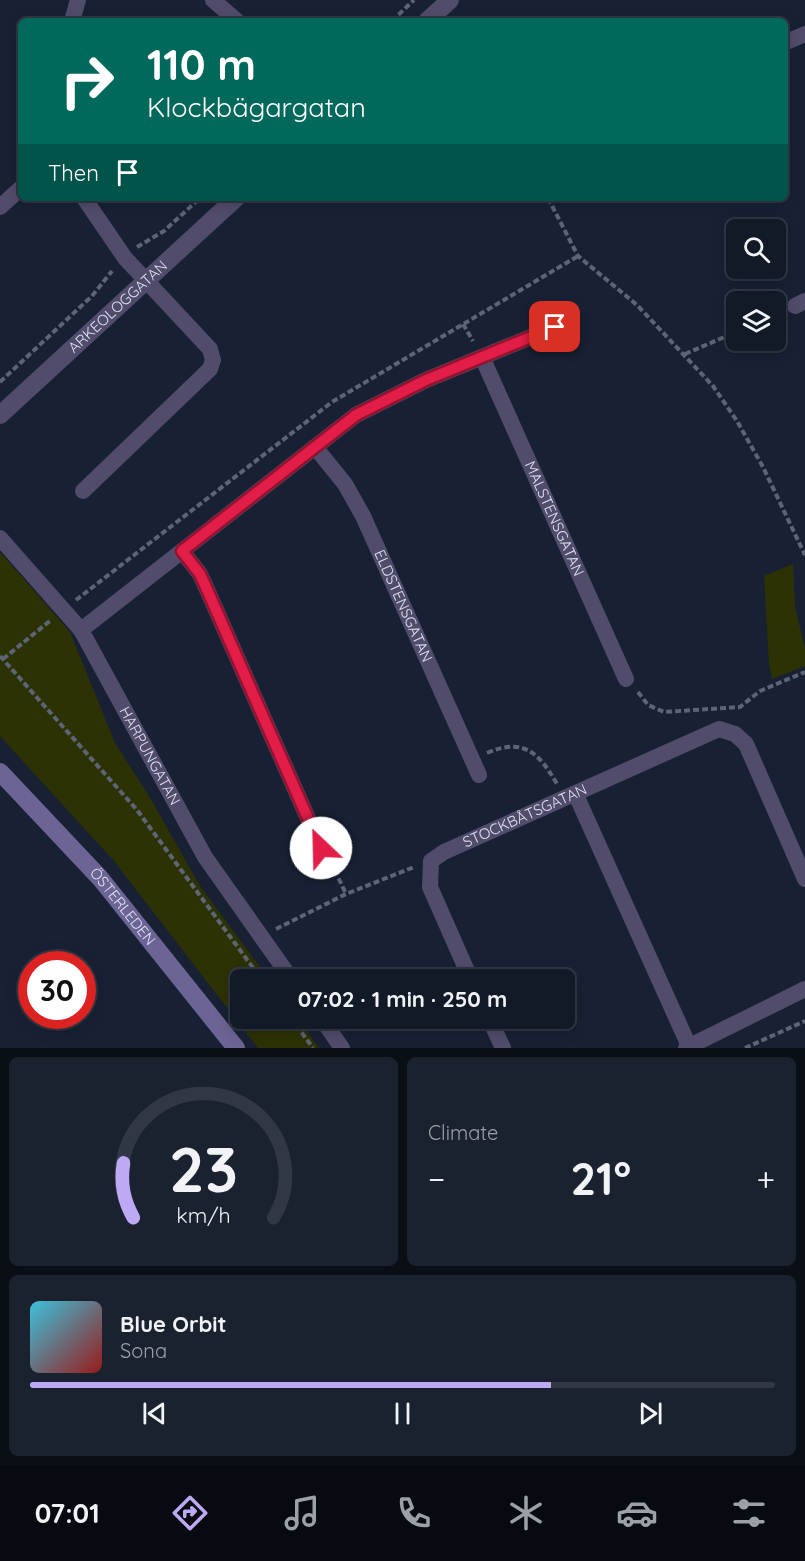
<!DOCTYPE html>
<html lang="en">
<head>
<meta charset="utf-8">
<style>
  :root { --surface:#121927; --page:#1b222f; --text:#f1f3f6; --muted:#9ca0a7; --line:#313844; --accent:#bea9f5 }
  body { margin:0; font-family:Quicksand,sans-serif; background:var(--page); color:var(--text); height:100vh; display:flex; flex-direction:column; font-size:22px; white-space:nowrap }
  * { box-sizing:border-box; margin:0 }
  p { font-size:20px; color:var(--muted) }
  .icon { flex:none; width:33px; height:33px; fill:none; stroke:currentColor; stroke-width:2; stroke-linecap:round; stroke-linejoin:round }
  .map { position:relative; height:1048px; overflow:hidden }
  .drawer { display:flex; flex-direction:column; gap:9px; padding:9px; background:#0a0e15; flex:1 }
  .drawer>* { flex:none }
  .top-card { position:absolute; left:18px; top:18px; width:770px; height:183px; border-radius:9px; box-shadow:0 3px 15px #0003,0 0 0 2px var(--line); background:#00695c; color:#fff; overflow:hidden }
  .buttons { position:absolute; left:726px; top:219px; display:grid; gap:12px }
  .buttons a { display:grid; place-items:center; width:60px; height:60px; border-radius:9px; background:var(--surface); box-shadow:0 3px 15px #0003,0 0 0 2px var(--line); font-size:30px }
  .speed { position:absolute; left:18px; top:951px; display:flex; gap:12px; font-size:30px; font-weight:700; text-align:center }
  .speed>* { display:grid; place-content:center; width:78px; height:78px; border-radius:50%; background:var(--surface); box-shadow:0 3px 15px #0003,0 0 0 2px var(--line); line-height:1 }
  .speed .limit { border:9px solid #d22; background:#fff; color:#111 }
  .pin { position:absolute; display:grid; place-items:center; width:51px; height:51px; color:#fff; margin:-26px; border-radius:12px; box-shadow:0 3px 9px #0006 }
  .me { position:absolute; width:66px; margin:-33px; rotate:336deg; stroke-linejoin:round; filter:drop-shadow(0 0 4px #0008) }
  .turn { display:flex; align-items:center; gap:21px; height:126px; padding:0 30px; font-size:27px }
  .turn .icon { width:78px; height:78px; stroke-width:2.5 }
  .turn b { display:block; font-size:42px; line-height:51px }
  .then { display:flex; align-items:center; height:57px; padding:0 30px; background:#0003; gap:12px; font-size:22px }
  .big { font-size:45px; font-weight:700; line-height:1.1 }
  .drawer .widget { flex:1; display:flex; flex-direction:column; justify-content:center; gap:9px; min-width:0; padding:0 21px; border-radius:9px; background:var(--page) }
  .drawer .dial { align-items:center; gap:0 }
  .dial svg { height:156px; overflow:visible; fill:none; stroke:var(--line); stroke-width:7; stroke-linecap:round; text-anchor:middle }
  .dial text { fill:var(--text); stroke:none }
  .song { display:flex; align-items:center; gap:18px }
  .cover { width:72px; height:72px; border-radius:9px; background:linear-gradient(135deg,hsl(190 70% 55%),hsl(0 70% 35%)) }
  .played { height:6px; border-radius:3px; background:linear-gradient(90deg,var(--accent) 70%,var(--line) 70%) }
  .keys { display:flex; justify-content:space-around; direction:ltr }
  .heat { display:flex; justify-content:space-between; align-items:center; font-size:33px; direction:ltr }
  .drawer .tiles { flex:1; display:grid; gap:9px; grid-template-columns:1fr 1fr }
  .widget:last-child { grid-column:span 2 }
  .trip { position:absolute; left:230px; top:969px; width:345px; height:60px; border-radius:9px; background:var(--surface); box-shadow:0 3px 15px #0003,0 0 0 2px var(--line); font-weight:700; line-height:60px; text-align:center }
  .menu { display:flex; height:96px; justify-content:space-around; align-items:center; background:#070a10; color:var(--muted) }
  .menu .icon { width:42px; height:42px }
  .menu .active { color:var(--accent) }
  .menu b { font-size:27px; color:var(--text) }
  .map>svg:first-child { display:block }
</style>
</head>
<body>
<div class="map">
<svg width="805" height="1048" viewBox="0 0 805 1048">
  <rect width="100%" height="100%" fill="#182134"/>
  <!-- green -->
  <path fill="#2d3205" d="M0 552 70 632 115 743 149 796 200 886 269 979 240 980V1018L298 1019 319 1048H258L114 861 0 736Z
    M793 564 795 606 805 649V666L772 679 769 664 764 576Z"/>
  <g fill="none" stroke-linecap="round" stroke-linejoin="round">
    <!-- path -->
    <path stroke="#5c6475" stroke-width="4" stroke-dasharray="6 3" stroke-linecap="butt" d="M392 21 414 0
      M548 198 578 256 637 305 713 386 737 421 763 467 805 555
      M137 247 164 231 200 198
      M463 324 473 341
      M685 354 736 332
      M0 382 92 296 112 271
      M76 600 332 402 578 256
      M0 656 137 810 262 980
      M3 659 51 620
      M638 692 648 705 664 712 740 707 760 691 805 672
      M487 753C524 737 539 753 557 784
      M331 862 346 894
      M276 929 346 894 414 867
      M291 1018 313 1048
      M745 1048 805 1021"/>
    <!-- minor -->
    <g stroke="#514c6b" stroke-width="16">
      <path d="M213 0 237 21"/>
      <path d="M72 21 78 0"/>
      <path d="M784 43 805 34"/>
      <path d="M0 207 21 188"/>
      <path d="M795 306 805 301"/>
      <path id="s1" d="M482 357 626 679"/>
      <path id="s2" d="M315 447 345 484 363 516 479 775"/>
      <path d="M83 491 210 369 213 360 210 349 125 258 84 198"/>
      <path id="s3" d="M0 538 81 630 205 857 292 980"/>
      <path d="M182 551 200 574 209 594 321 848"/>
      <path d="M81 630 356 415 426 380 555 327"/>
      <path d="M576 795 689 1046"/>
      <path id="s4" d="M471 980 430 887 431 861 444 852 719 729 735 734 746 744 805 879"/>
      <path d="M321 1018 342 1048"/>
      <path d="M489 1018 503 1048"/>
      <path d="M686 1048 805 989"/>
    </g>
    <!-- tertiary -->
    <g stroke="#514c6b" stroke-width="18">
      <path d="M427 21 450 0"/>
      <path id="s5" d="M0 415 236 198"/>
    </g>
    <!-- secondary -->
    <path stroke="#6c6494" stroke-width="18" id="s6" d="M0 772 100 878 236 1048"/>
  </g>
  <g fill="none" stroke-linecap="round" stroke-linejoin="round">
    <defs>
      <path id="route" d="M321 848 209 594 200 574 182 551 356 415 426 380 555 327"/>
    </defs>
    <!-- route casing -->
    <use href="#route" stroke="#92132f" stroke-width="15"/>
    <!-- route -->
    <use href="#route" stroke="#e11d48" stroke-width="10"/>
  </g>
  <g text-anchor="middle" stroke-width="6" stroke-linejoin="round" paint-order="stroke">
    <!-- street labels -->
    <g font-size="15" fill="#dce2ef" stroke="#101729">
      <text dy="5" stroke="none"><textPath href="#s5" startOffset="160">ARKEOLOGGATAN</textPath></text>
      <text dy="5" stroke="none"><textPath href="#s1" startOffset="177">MALSTENSGATAN</textPath></text>
      <text dy="5" stroke="none"><textPath href="#s2" startOffset="183">ELDSTENSGATAN</textPath></text>
      <text dy="5" stroke="none"><textPath href="#s3" startOffset="266">HARPUNGATAN</textPath></text>
      <text dy="5" stroke="none"><textPath href="#s4" startOffset="232">STOCKBÅTSGATAN</textPath></text>
      <text dy="5" stroke="none"><textPath href="#s6" startOffset="182">ÖSTERLEDEN</textPath></text>
    </g>
  </g>
</svg>
<div class="buttons">
<a><svg class="icon" aria-label="search" viewBox="0 0 24 24"><circle cx="10" cy="10" r="6"/><path d="M15 15l6 6"/></svg></a>
<a><svg class="icon" aria-label="layers" viewBox="0 0 24 24"><path d="M12 4l9 5-9 5-9-5zM3 14l9 5 9-5"/></svg></a>
</div>
<div class="speed"><div class="limit">30</div></div>
<div class="pin" style="left:555px;top:327px;background:#d93025"><svg class="icon" aria-label="arrive" viewBox="0 0 24 24"><path d="M6 21V4h12l-3 4 3 4H6"/></svg></div>
<svg class="me" style="left:321px;top:848px" viewBox="-20 -20 40 40"><circle r="19" fill="#fff"/><path d="M0-13L10 11 0 6-10 11z" fill="#e11d48"/></svg>
<div class="trip">07:02 · 1 min · 250 m</div>
<div class="top-card">
<div class="turn"><svg class="icon" aria-label="right" viewBox="0 0 24 24"><path d="M7 20v-9h11M14 6l5 5-5 5"/></svg><div><b>110 m</b>Klockbägargatan</div></div>
<div class="then">Then<svg class="icon" aria-label="arrive" viewBox="0 0 24 24"><path d="M6 21V4h12l-3 4 3 4H6"/></svg></div>
</div>
</div>
<section class="drawer">
<div class="tiles">
<div class="widget dial"><svg viewBox="0 0 100 80">
<path d="M14 69A42 42 0 1 1 86 69"/>
<path d="M14 69A42 42 0 0 1 9 41" stroke="#bea9f5"/>
<text x="50" y="56" font-size="32" font-weight="700">23</text>
<text x="50" y="72" font-size="11">km/h</text>
</svg></div>
<div class="widget"><p>Climate</p>
<div class="heat"><a>−</a><b class="big">21°</b><a>+</a></div>
</div>
<div class="widget">
<div class="song"><i class="cover"></i><div><b>Blue Orbit</b><p>Sona</p></div></div>
<div class="played"></div>
<div class="keys"><svg class="icon" aria-label="previous" viewBox="0 0 24 24"><path d="M18 5L8 12l10 7zM5 5v14"/></svg><svg class="icon" aria-label="pause" viewBox="0 0 24 24"><path d="M8 5v14M16 5v14"/></svg><svg class="icon" aria-label="next" viewBox="0 0 24 24"><path d="M6 5l10 7-10 7zM19 5v14"/></svg></div>
</div>
</div>
</section>
<nav class="menu">
<b>07:01</b>
<svg class="icon active" aria-label="directions" viewBox="0 0 24 24"><path d="M12 3l9 9-9 9-9-9zM9 14v-3h6M13 9l2 2-2 2"/></svg>
<svg class="icon" aria-label="music" viewBox="0 0 24 24"><path d="M9 18V5l10-2v13"/><circle cx="6" cy="18" r="3"/><circle cx="16" cy="16" r="3"/></svg>
<svg class="icon" aria-label="phone" viewBox="0 0 24 24"><path d="M5 4h4l2 5-3 2q2 4 5 5l2-3 5 2v4C11 20 4 13 5 4z"/></svg>
<svg class="icon" aria-label="climate" viewBox="0 0 24 24"><path d="M12 3v18M4 7l16 10M4 17L20 7"/></svg>
<svg class="icon" aria-label="car" viewBox="0 0 24 24"><path d="M5 17H2v-5l4-1 3-4h7l3 4 3 1v5h-3M9 17h6M6 11h13"/><circle cx="7" cy="17" r="2"/><circle cx="17" cy="17" r="2"/></svg>
<svg class="icon" aria-label="filters" viewBox="0 0 24 24"><path d="M4 7h16M4 17h16"/><circle cx="9" cy="7" r="2"/><circle cx="15" cy="17" r="2"/></svg>
</nav>
</body>
</html>
